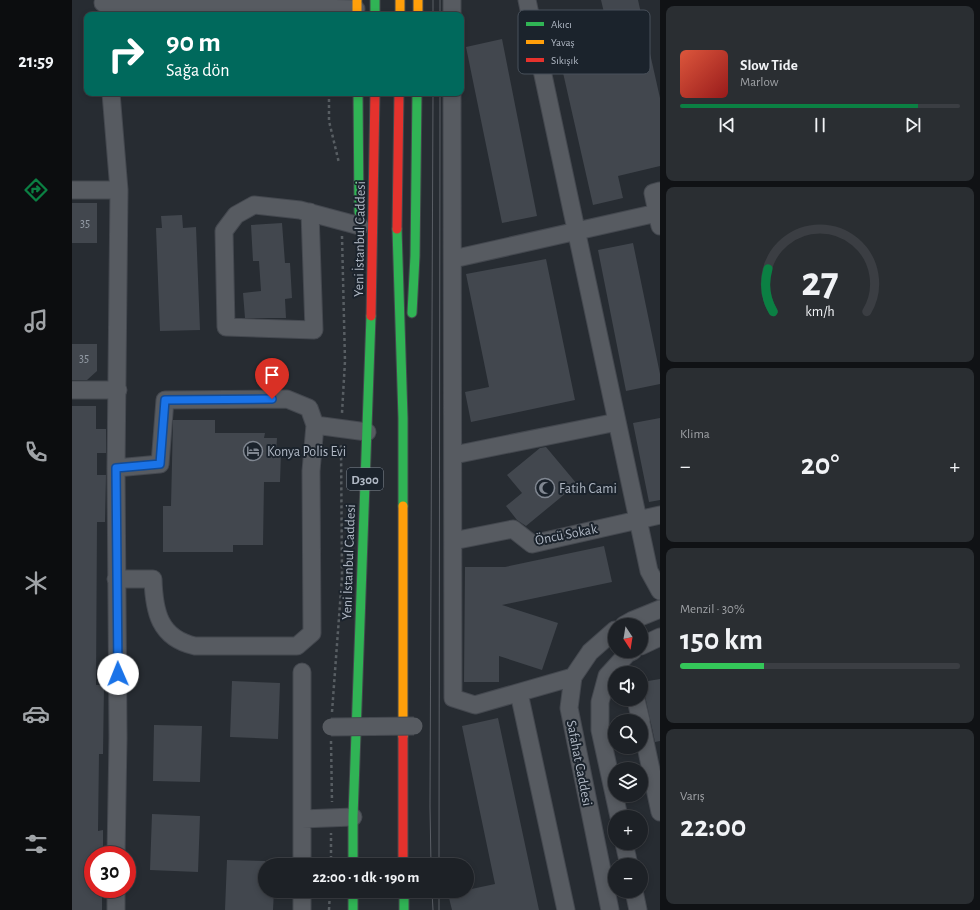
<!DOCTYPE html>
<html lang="tr">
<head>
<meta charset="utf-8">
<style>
  :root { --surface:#1d2126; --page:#2a2e32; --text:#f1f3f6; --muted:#a0a3a7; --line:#3b3e43; --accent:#0b8043 }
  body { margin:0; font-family:"Alegreya Sans",sans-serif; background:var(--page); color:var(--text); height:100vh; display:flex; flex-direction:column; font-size:15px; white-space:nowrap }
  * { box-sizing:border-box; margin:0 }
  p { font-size:13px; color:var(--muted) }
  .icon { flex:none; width:22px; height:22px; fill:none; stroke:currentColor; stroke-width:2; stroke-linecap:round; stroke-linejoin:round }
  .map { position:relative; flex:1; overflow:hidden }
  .panel { display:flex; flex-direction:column; gap:6px; padding:6px; background:#101215; width:320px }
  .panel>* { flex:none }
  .guide { position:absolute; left:12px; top:12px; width:380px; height:84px; border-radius:8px; box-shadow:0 2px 6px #0003,0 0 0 1px var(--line); background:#00695c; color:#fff; overflow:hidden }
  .needle { width:26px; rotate:168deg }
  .tools { position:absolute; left:536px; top:618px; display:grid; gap:8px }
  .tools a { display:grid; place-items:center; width:40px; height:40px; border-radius:50%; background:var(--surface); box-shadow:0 2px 6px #0003,0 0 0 1px var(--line); font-size:20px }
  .speed { position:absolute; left:12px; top:846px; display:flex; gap:8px; font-size:20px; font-weight:700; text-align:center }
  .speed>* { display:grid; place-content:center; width:52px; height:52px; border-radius:50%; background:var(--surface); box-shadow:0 2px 6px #0003,0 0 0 1px var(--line); line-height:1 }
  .speed .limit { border:6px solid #d22; background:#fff; color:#111 }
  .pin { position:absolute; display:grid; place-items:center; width:34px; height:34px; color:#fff; margin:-41px -17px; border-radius:50% 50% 50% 0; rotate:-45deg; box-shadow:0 0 4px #0007 }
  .pin .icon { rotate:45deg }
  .me { position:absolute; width:44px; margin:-22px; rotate:359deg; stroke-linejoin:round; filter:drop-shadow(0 0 3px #0008) }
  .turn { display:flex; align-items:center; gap:14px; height:84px; padding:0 16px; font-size:18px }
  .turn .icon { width:52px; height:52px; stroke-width:2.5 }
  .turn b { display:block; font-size:28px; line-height:34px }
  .big { font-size:30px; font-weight:700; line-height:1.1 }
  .panel .widget { flex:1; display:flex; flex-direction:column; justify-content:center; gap:6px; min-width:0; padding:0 14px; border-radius:8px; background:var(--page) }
  .panel .dial { align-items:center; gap:0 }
  .dial svg { height:104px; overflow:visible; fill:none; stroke:var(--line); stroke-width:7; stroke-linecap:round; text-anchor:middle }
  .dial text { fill:var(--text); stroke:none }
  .song { display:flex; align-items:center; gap:12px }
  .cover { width:48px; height:48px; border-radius:6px; background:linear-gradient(135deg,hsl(10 70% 55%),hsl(0 70% 35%)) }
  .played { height:4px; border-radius:2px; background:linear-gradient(90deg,var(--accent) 85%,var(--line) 85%) }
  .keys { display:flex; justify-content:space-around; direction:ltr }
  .heat { display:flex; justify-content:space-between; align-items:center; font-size:22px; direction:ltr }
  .charge { height:6px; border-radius:3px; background:linear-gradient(90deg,#34c759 30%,var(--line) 0) }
  .trip { position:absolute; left:186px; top:858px; width:216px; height:40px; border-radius:20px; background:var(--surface); box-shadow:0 2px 6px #0003,0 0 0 1px var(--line); font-weight:700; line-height:40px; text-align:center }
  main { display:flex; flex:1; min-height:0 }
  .tabs { display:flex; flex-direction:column; width:72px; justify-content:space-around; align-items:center; background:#0c0d0f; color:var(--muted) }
  .tabs .icon { width:28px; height:28px }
  .tabs .current { color:var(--accent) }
  .tabs b { font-size:18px; color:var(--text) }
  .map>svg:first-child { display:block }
</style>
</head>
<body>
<main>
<nav class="tabs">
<b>21:59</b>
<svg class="icon current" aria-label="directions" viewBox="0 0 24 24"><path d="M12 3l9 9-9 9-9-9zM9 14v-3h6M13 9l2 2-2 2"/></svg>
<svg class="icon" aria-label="music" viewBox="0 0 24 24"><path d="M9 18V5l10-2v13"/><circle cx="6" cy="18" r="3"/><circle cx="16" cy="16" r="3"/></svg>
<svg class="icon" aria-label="phone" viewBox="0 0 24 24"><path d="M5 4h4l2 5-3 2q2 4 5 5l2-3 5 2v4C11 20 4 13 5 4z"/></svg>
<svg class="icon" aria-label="climate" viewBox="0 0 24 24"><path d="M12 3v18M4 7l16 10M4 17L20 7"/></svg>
<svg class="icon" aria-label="car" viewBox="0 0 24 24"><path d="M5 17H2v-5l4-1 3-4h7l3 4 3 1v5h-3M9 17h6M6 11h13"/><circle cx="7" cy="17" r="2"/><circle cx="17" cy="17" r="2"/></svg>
<svg class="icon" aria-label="filters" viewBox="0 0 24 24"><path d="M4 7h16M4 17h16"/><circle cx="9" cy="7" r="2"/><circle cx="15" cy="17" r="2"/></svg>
</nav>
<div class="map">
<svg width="588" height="910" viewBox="0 0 588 910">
  <rect width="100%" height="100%" fill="#272c32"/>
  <!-- building -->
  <path fill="#42474e" d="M529 0H566L588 98V166L546 176 551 198 521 205 482 33 534 21Z
    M430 39 465 216 430 223 394 47Z
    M0 203H25V243H0Z
    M110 215 111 228 124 227 128 330 88 331 84 228H90L89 216Z
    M210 223 213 263H218L220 298 213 299 214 318H173L171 293 189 291 187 261H181L179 225Z
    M561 243 588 374V384L554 391 526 250Z
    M474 259 503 400 399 422 393 392 417 387 394 274Z
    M0 344H25V371L15 380H0Z
    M0 406H24V429H34V453H25V475H34L33 522H25L24 685H32L31 754H27L26 831 31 830V855H21V889H30V910H0Z
    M588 418V500L577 502 561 423Z
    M101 420H143V433H193L192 438H205L204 453H209L208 482H192L191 545H161V552H91V506H99Z
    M474 447 505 484 454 526 445 520 434 506 450 493 435 475 468 448Z
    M532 546 540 582 430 605 486 623 470 670 427 656V682H392L393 567H433Z
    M588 679V741L583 742 570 682Z
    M160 681 208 683 206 739 158 737Z
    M426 718 467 910H380L376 894 423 884 390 726Z
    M82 725 130 726 128 782 81 781Z
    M80 814 128 816 126 872 78 870Z
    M155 860 193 861V891H202L201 910H153Z"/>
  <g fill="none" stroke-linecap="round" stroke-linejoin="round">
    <defs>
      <path id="street" d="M380 0V15
        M455 0 577 571 588 591
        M31 3 284 9
        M39 93 47 190 44 468 46 738 44 855
        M380 93 381 698 403 705 501 677
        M0 190H47
        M588 191 581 193 588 226
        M238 212 242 330 154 327 152 231 164 215 182 205 228 210 288 226
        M381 259 585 213
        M0 390H46
        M382 455 545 422
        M44 468 88 464 93 400 215 399 237 408 243 425 295 432
        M381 541 441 529 460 544 588 515
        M44 579H81C82 611 87 638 123 646H225L240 633 239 471 243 425
        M552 625 561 620 588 609
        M569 646 588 637
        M447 693 494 910
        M564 700 569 721
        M569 723 588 812
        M547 817 528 730V702L535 676 555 654 561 651
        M230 819 281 817
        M552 843 557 865
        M230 865V672
        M230 891V910
        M562 891 566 910
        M44 910V889
        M538 910 497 708 501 677 518 652 543 630"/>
      <path id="fast" d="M303 0V15
        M286 93 287 212
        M325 229 331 418V506
        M340 313 343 256 345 93
        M281 865V817L299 316
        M281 891V910
        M332 891V910"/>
      <path id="slow" d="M285 0V15
        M328 0V15
        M346 0V15
        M331 506V736"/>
      <path id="jam" d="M325 229 327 93
        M299 316 303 93
        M331 736V865"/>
    </defs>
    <!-- street casing -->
    <use href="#street" stroke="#44484f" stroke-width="19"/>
    <!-- fast casing -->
    <use href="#fast" stroke="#44484d" stroke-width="11"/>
    <!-- slow casing -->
    <use href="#slow" stroke="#44484d" stroke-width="11"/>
    <!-- jam casing -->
    <use href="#jam" stroke="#44484d" stroke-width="11"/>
    <!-- path -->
    <path stroke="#585e63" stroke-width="2.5" stroke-dasharray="3 3" stroke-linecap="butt" d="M257 93V121L267 163
      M270 236 273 361 270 413
      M260 712 270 577 269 444
      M259 741 260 802
      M259 865V833
      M257 910 258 891"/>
    <!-- street -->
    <use href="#street" stroke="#575b61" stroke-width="17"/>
    <!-- fast -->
    <use href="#fast" stroke="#30b455" stroke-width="9"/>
    <!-- slow -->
    <use href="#slow" stroke="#ff9f0a" stroke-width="9"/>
    <!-- jam -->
    <use href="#jam" stroke="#e5322d" stroke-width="9"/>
    <!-- tram -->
    <path stroke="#5a5e65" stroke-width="1" d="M361 15V0
      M368 15V0
      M359 865 358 807 361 93
      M367 865 368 93
      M360 891 361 910
      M367 891V910"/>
    <defs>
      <path id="street-bridge" d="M259 727 342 726"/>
    </defs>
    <!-- street-bridge casing -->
    <use href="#street-bridge" stroke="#44484f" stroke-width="19" stroke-linecap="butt"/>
    <!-- street-bridge -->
    <use href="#street-bridge" stroke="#575b61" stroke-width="17"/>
  </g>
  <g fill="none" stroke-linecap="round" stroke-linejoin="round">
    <defs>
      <path id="route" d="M46 674 44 468 88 464 93 400 200 399"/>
    </defs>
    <!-- route casing -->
    <use href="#route" stroke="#114b97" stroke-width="10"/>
    <!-- route -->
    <use href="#route" stroke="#1a73e8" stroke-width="7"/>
  </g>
  <!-- icons -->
  <defs>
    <symbol id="hotel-ring" viewBox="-11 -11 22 22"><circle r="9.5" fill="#1b232c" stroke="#808791" stroke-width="1.5"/><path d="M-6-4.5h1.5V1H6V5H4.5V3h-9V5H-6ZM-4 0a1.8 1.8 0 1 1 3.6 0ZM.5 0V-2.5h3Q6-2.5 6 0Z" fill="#808791"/></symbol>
    <symbol id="mosque-ring" viewBox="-11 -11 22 22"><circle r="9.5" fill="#1b232c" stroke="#808791" stroke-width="1.5"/><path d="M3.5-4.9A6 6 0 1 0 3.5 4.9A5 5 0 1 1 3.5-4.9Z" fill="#808791"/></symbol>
  </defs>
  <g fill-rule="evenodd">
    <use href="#hotel-ring" x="170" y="440" width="22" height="22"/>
    <use href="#mosque-ring" x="462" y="477" width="22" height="22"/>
  </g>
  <g text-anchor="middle" stroke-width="4" stroke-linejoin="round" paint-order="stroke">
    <!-- number labels -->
    <g font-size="12" fill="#949ca6">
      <text x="13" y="227">35</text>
      <text x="12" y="362">35</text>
    </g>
    <!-- shield labels -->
    <rect fill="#1b232c" stroke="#838b96" stroke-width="1" x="275" y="468" width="36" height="22" rx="3"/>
    <g font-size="13" font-weight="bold" fill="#b0b8c4">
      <text x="293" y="484">D300</text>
    </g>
    <!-- street labels -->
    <g font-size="14" fill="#b0b8c4" stroke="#1b232c">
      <text transform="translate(287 239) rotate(-89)" y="5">Yeni İstanbul Caddesi</text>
      <text transform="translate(494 534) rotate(-11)" y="5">Öncü Sokak</text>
      <text transform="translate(276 562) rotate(-88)" y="5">Yeni İstanbul Caddesi</text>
      <text transform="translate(508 763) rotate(79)" y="5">Safahat Caddesi</text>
    </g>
    <!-- poi labels -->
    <g font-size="14" fill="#b0b8c4" stroke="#1b232c" text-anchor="start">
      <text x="195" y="456">Konya Polis Evi</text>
      <text x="487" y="493">Fatih Cami</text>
    </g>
  </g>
  <!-- legend -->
  <rect x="446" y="10" width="132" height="64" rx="6" fill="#1b232c" stroke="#48505a" stroke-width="1"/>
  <rect x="454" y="22" width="18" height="4" fill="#30b455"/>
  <rect x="454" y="40" width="18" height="4" fill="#ff9f0a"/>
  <rect x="454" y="58" width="18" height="4" fill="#e5322d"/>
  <g font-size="11" fill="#b0b8c4">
    <text x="479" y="28">Akıcı</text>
    <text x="479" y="46">Yavaş</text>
    <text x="479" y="64">Sıkışık</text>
  </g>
</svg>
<div class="tools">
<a><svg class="needle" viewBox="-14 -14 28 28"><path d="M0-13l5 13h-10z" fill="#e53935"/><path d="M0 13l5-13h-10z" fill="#a0a3a7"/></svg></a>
<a><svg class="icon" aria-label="sound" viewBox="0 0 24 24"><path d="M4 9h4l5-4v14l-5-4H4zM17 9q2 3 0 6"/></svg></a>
<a><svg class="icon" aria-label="search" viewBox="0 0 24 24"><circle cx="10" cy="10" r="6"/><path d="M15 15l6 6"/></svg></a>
<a><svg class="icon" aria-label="layers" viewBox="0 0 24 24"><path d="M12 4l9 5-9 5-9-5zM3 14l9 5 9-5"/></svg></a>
<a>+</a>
<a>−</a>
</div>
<div class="speed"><div class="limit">30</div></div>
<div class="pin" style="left:200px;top:399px;background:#d93025"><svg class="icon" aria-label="arrive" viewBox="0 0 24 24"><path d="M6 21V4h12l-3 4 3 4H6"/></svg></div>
<svg class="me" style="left:46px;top:674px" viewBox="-20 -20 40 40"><circle r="19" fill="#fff"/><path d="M0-13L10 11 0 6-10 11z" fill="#1a73e8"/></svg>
<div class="trip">22:00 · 1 dk · 190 m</div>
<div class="guide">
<div class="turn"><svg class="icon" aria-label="right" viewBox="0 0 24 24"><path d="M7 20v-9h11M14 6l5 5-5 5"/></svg><div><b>90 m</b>Sağa dön</div></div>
</div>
</div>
<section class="panel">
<div class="widget">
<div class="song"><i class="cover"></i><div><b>Slow Tide</b><p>Marlow</p></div></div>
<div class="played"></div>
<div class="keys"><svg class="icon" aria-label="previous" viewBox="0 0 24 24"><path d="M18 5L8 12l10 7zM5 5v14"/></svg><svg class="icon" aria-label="pause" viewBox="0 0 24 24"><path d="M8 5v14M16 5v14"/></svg><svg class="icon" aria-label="next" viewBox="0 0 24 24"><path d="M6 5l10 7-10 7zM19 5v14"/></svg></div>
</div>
<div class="widget dial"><svg viewBox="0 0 100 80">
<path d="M14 69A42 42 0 1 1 86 69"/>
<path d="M14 69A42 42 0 0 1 10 36" stroke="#0b8043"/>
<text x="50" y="56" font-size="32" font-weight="700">27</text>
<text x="50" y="72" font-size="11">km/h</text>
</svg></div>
<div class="widget"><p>Klima</p>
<div class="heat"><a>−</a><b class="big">20°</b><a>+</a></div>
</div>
<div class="widget"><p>Menzil · 30%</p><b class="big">150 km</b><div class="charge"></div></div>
<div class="widget"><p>Varış</p><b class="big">22:00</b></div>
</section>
</main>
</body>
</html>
